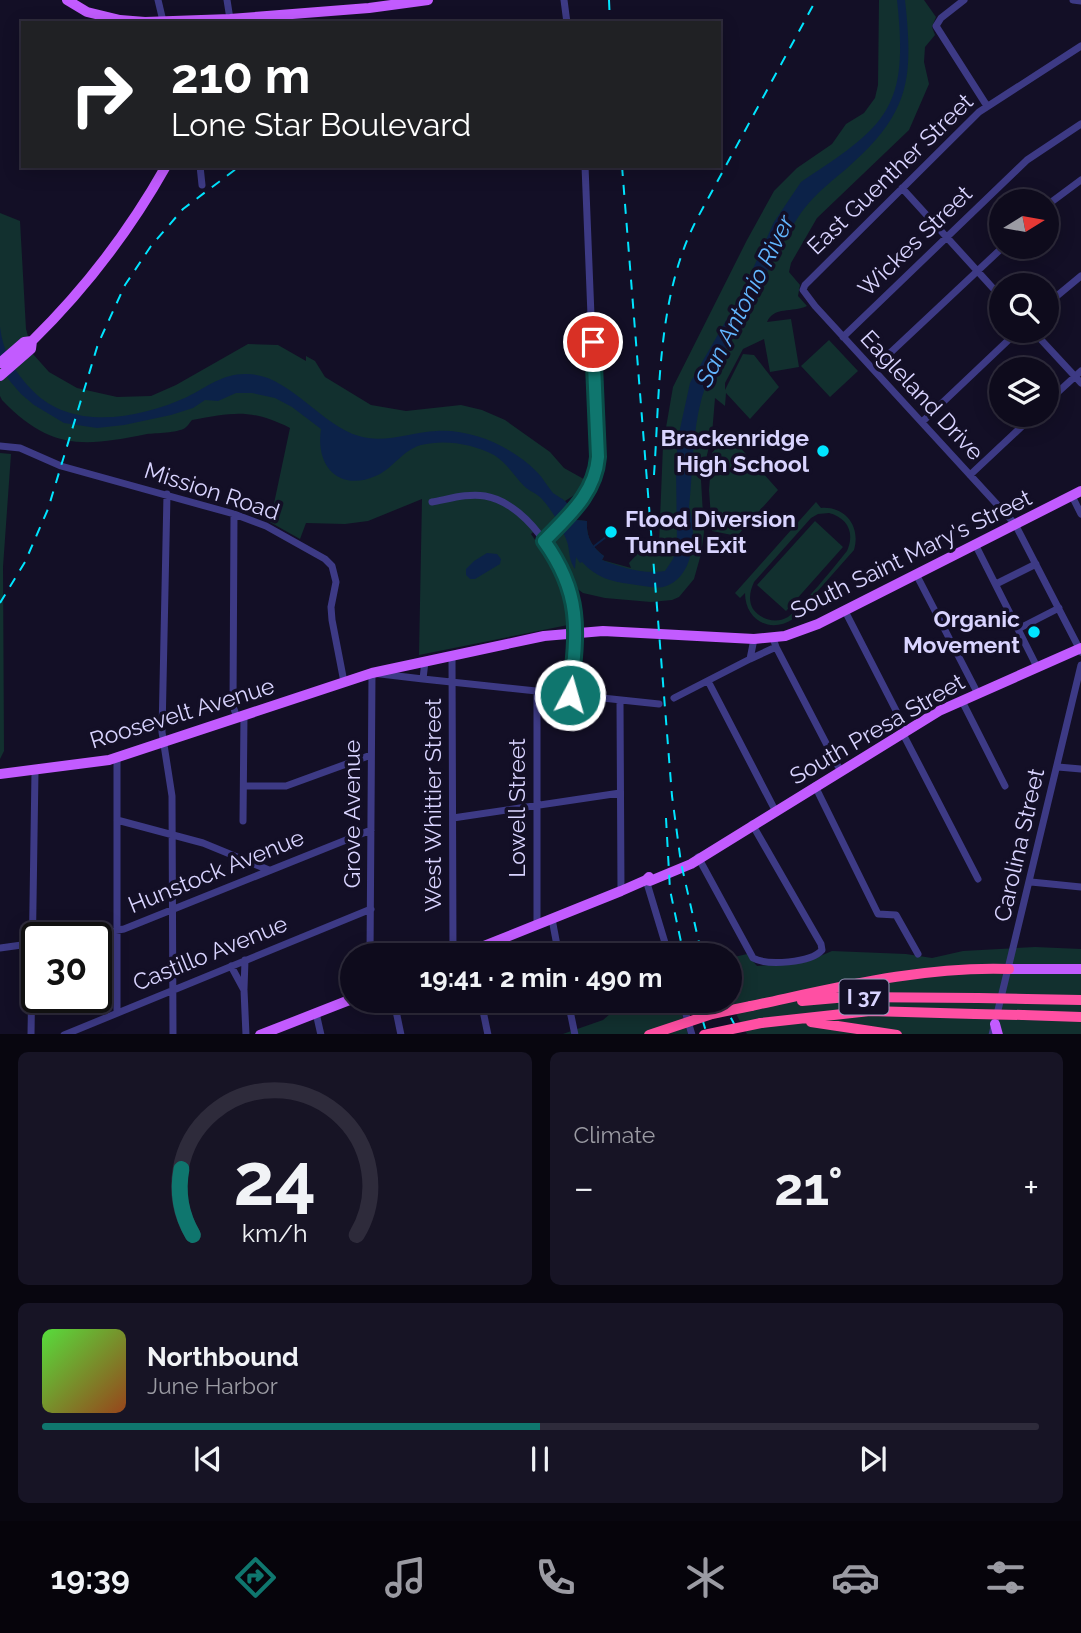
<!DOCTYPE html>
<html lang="en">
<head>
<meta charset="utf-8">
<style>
  :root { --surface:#0e0b1c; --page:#171425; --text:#f1f3f6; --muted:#9b9ba3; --line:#2e2b3b; --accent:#0f766e }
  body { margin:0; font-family:Raleway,sans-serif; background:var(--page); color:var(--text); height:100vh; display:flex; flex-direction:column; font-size:26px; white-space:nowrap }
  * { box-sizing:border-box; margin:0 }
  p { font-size:23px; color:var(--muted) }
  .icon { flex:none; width:38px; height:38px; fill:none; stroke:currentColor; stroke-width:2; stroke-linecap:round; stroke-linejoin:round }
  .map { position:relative; height:1034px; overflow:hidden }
  .drawer { display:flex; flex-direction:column; gap:18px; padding:18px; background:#08060f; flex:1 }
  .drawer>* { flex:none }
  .guide { position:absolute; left:21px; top:21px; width:700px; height:147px; border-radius:0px; box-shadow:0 4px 18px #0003,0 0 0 2px var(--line); background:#202124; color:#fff; overflow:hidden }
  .needle { width:46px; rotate:79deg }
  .controls { position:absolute; left:989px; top:189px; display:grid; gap:14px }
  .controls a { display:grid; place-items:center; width:70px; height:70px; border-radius:50%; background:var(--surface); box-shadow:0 4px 18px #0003,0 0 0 2px var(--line); font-size:35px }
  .speed { position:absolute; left:21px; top:922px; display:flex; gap:14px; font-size:35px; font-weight:700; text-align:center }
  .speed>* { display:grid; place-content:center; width:91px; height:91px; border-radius:50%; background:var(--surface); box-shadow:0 4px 18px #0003,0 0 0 2px var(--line); line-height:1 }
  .speed .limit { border:4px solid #111; border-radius:10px; background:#fff; color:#111 }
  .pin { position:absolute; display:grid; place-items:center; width:60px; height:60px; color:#fff; margin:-30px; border:4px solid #fff; border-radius:50%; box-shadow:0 2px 7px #0007 }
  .me { position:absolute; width:77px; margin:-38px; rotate:6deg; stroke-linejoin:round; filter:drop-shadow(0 0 5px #0008) }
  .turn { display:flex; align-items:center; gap:24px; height:147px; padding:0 35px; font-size:32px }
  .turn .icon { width:91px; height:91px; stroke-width:2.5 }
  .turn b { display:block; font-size:49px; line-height:60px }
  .big { font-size:52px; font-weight:700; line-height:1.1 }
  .drawer .widget { flex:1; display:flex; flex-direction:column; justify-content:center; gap:10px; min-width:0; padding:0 24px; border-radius:10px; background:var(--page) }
  .drawer .dial { align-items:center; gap:0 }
  .dial svg { height:182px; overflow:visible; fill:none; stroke:var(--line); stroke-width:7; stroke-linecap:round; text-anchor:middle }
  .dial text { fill:var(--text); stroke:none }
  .song { display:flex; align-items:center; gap:21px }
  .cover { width:84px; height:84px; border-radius:10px; background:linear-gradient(135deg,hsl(110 70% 55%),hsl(20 70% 35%)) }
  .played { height:7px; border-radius:4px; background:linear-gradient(90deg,var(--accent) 50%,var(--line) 50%) }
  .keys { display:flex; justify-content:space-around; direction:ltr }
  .heat { display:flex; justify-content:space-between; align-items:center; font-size:38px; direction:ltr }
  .drawer .tiles { flex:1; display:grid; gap:18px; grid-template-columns:1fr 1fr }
  .widget:last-child { grid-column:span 2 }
  .trip { position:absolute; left:340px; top:943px; width:402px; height:70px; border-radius:35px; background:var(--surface); box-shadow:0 4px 18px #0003,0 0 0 2px var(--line); font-weight:700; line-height:70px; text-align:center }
  .tab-bar { display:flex; height:112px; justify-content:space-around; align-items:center; background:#06040b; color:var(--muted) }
  .tab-bar .icon { width:49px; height:49px }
  .tab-bar .current { color:var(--accent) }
  .tab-bar b { font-size:32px; color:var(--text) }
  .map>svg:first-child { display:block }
</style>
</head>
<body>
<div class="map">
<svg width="1081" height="1035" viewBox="0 0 1081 1035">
  <rect width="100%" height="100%" fill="#130f26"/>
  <!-- green -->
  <path fill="#12302f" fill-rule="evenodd" d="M879 0H924L936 17 932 27 935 35 925 47 924 62 929 84 909 130 817 218 791 263 789 272 800 285 798 296 807 306C792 313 774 306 767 322L791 319 799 367 770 372 764 339 743 349 725 383V390L743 354 754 355 779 387 750 419 726 393 725 406 715 398 712 434 701 480 704 532 701 554 694 579 679 597 672 600 651 602 605 598 583 593 575 587 561 556 538 528 531 534C546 555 577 598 568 625L419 655 422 499 368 521 345 524 306 523 300 539 268 521 272 513 290 428C250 408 233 413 192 420 189 423 188 426 185 428 177 433 156 433 147 434 83 447 50 450 2 400L0 396V213L20 221 26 329 33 354 49 372 77 388 117 397 151 396 176 385 248 344 278 345 306 361V356L315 361 325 377 371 405 406 411 461 405 482 410 505 420 550 452 564 468 589 482 579 496 576 494 565 501 576 520 587 521C586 536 591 547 604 556L602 560 631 568 629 563 640 551 659 545 663 445 673 387 747 240 774 191 797 168 832 144 846 124 864 113 875 98 878 85Z
    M829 340 858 371 830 397 801 366Z
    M728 434 778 490 737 536 712 531 709 490 712 453Z
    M0 453 11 454 3 567 4 751 0 759Z
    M816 502 821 508C845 506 861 526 854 550L793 619C770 634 745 620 745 593L740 598 735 593ZM829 513C848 518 855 533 847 551 835 566 802 607 788 617 776 624 761 620 753 609 748 600 750 591 754 582L811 518 818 514Z
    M815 521 843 547 786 611 757 585Z
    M1035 947 1081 949V1034H747L729 1001 730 958 747 954 757 966 806 962 832 951 906 954 932 958 963 951Z
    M625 1001H678L688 1034 560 1035 603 1020Z"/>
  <!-- water -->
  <path fill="#0c2248" d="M897 0H905C914 82 909 114 845 170 828 184 809 199 797 219 776 251 760 288 742 321 729 346 710 369 702 397 692 433 693 470 689 507 697 531 695 579 663 587 653 589 641 585 630 584 611 582 596 577 582 562L580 563 576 557 575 569C567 556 571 551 566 539 560 524 552 510 541 498 536 493 529 491 524 486 514 476 507 463 494 455 473 444 445 439 421 445 403 450 394 467 378 475 340 493 315 467 321 429L292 407 275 398 252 393H236L218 401 205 400 193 408 171 415 124 425 97 428 64 423 34 405 21 394 9 380 0 363V327C3 353 15 373 33 391 73 432 141 418 187 397 207 387 222 374 245 374 287 372 319 424 359 436 384 444 411 432 437 431 473 429 512 447 537 472 543 478 547 486 553 493 557 496 562 498 566 502 570 506 573 515 576 520L587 521C586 536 591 547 604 556L602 560C620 567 645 575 665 571L673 559 677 544 676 466 678 438 690 383 742 293 774 222 801 182C888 125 909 108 897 0Z
    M487 553 497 554 501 559 500 564 475 579H470L466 575V569L474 561Z"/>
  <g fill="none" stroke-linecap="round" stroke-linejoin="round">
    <!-- stream -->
    <path stroke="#0c2248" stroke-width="2" d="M593 547 606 537"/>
    <!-- minor -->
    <path stroke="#3d3a85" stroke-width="7" d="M158 0 163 21
      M227 0 230 19
      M564 0 567 23
      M964 0 941 18 936 26 987 106
      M1073 0 1081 1
      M200 166 202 185
      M902 188 1001 297
      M1046 206 1081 180
      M1046 305 1081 276
      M1033 331 1081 383
      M843 337 1027 160 1081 124
      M873 369 1003 247
      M1046 403 1081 371
      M922 422 1018 331
      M0 446 20 448 61 466 234 514 266 526 325 559 332 566 336 582 331 607 332 620 344 682
      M970 475 1034 415
      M167 494 162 732 172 796 173 1035
      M1072 496 1081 514
      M432 502C449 499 468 493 485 496 532 504 572 576 576 620 578 644 573 671 570 695
      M234 514 233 706 237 718
      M544 541 591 488 597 465 585 166
      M975 544 1037 667
      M916 574 978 694
      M996 584 1036 564
      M845 611 906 730
      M1018 629 1059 608
      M773 638 776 647 840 770
      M1081 652 1015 524 815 306 803 290 805 285 979 112 1081 46
      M452 655 453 956
      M750 659 776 647
      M425 661 423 679 659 704
      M708 681 775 810
      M674 698 750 659 754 639
      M620 701 621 891
      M962 701 1005 786
      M902 732 978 879
      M1058 767 1081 769
      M244 786H286L371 755
      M815 786 878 914 896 915 918 954
      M453 818 620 793
      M117 820 203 843 269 870
      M243 821 244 715
      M698 857 753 958C767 966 811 963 822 950L821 944 752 824
      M646 880 669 956
      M1031 882 1081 887
      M552 919 559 956
      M537 925V691
      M73 938 124 929 371 830
      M0 948 36 943
      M370 956 372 673 423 679
      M231 966 244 990 246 1035
      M244 989 245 960
      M394 1001 401 1035
      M481 1001 488 1035
      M568 1001 575 1035
      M682 1001 692 1035
      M117 1012V758
      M316 1013 321 1035
      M31 1035 35 771
      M64 1035 371 909
      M992 1035 1081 665"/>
    <!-- major -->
    <path stroke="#c25bff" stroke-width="10" d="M67 0 87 12 120 20 145 22 230 19 369 8 428 0
      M0 363 24 342 32 341C85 289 130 230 166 166
      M0 376 31 349 32 341
      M0 774 109 760 372 673 544 636 603 631 754 639 785 636 818 624 1081 491
      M646 880 650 881 691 864 939 711 1081 648
      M459 956 621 891 646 880 649 877
      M1009 969H1081
      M995 1024 998 1035
      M260 1035 352 999"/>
    <!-- highway -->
    <path stroke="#ff4fa3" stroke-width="10" d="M1027 999 1081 1000
      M802 1001 848 997 978 998
      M751 1006C836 988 921 966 1009 969
      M1023 1015 1081 1017
      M811 1022 897 1035
      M761 1023 870 1011 975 1014"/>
    <!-- rail -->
    <path stroke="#00e5ff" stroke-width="2" stroke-dasharray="10 9" stroke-linecap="butt" d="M609 0 610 23
      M622 166 672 796 681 863 702 956
      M654 475C660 390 657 294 698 217L816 0
      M0 603 25 562 48 509 98 344 125 285 151 246 183 209 240 166
      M666 818 670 890 684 956
      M697 1001 707 1035
      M722 1001 740 1035"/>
    <!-- highway-bridge -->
    <path stroke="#ff4fa3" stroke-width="10" d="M978 998 1027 999
      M975 1014 1023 1015
      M649 1035 712 1014 751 1006
      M704 1035 761 1023"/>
  </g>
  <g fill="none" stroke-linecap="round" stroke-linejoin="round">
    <defs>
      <path id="route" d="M570 695C577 633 583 595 544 541 568 516 595 494 598 457L593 342"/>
    </defs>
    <!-- route casing -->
    <use href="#route" stroke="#0a4d48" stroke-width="18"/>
    <!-- route -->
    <use href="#route" stroke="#0f766e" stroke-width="12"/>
  </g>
  <!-- markers -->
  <g fill="#00e5ff" stroke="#130f26" stroke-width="2.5">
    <circle cx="823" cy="451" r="7"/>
    <circle cx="611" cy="532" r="7"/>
    <circle cx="1034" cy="632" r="7"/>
  </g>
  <g text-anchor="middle" stroke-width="7" stroke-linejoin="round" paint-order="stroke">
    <!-- shield labels -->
    <rect fill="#130f26" stroke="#9e99be" stroke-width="2" x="839.5" y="979.5" width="49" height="35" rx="5"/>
    <g font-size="21" font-weight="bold" fill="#d9d4ff">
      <text x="864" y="1004">I 37</text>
    </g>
    <!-- street labels -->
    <g font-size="23" fill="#d9d4ff" stroke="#130f26">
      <text transform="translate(890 174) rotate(-44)" y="8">East Guenther Street</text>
      <text transform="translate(915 241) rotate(-44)" y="8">Wickes Street</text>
      <text transform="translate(922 395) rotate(47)" y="8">Eagleland Drive</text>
      <text transform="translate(212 491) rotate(18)" y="8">Mission Road</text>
      <text transform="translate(911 554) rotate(-26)" y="8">South Saint Mary's Street</text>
      <text transform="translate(182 713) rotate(-17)" y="8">Roosevelt Avenue</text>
      <text transform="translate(877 729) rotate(-30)" y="8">South Presa Street</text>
      <text transform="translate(433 805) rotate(-90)" y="8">West Whittier Street</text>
      <text transform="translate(517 808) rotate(-90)" y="8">Lowell Street</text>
      <text transform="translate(352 814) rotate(-90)" y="8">Grove Avenue</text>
      <text transform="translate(1019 845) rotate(-77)" y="8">Carolina Street</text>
      <text transform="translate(216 871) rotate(-22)" y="8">Hunstock Avenue</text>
      <text transform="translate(210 953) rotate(-22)" y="8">Castillo Avenue</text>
    </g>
    <!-- poi labels -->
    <g font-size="23" font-weight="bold" fill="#d9d4ff" stroke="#130f26" text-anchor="end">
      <text x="809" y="446">Brackenridge<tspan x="809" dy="26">High School</tspan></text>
      <text x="625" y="527" text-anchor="start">Flood Diversion<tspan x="625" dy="26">Tunnel Exit</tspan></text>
      <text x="1020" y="627">Organic<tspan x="1020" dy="26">Movement</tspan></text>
    </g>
    <!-- water labels -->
    <g font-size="24" font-style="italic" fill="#62b6ff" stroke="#130f26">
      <text transform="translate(745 301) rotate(-63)" y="8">San Antonio River</text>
    </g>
  </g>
</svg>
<div class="controls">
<a><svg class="needle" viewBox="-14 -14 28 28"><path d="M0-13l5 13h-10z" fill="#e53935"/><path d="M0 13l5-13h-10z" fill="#9b9ba3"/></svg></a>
<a><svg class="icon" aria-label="search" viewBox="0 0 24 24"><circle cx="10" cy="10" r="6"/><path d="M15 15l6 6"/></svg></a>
<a><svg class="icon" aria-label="layers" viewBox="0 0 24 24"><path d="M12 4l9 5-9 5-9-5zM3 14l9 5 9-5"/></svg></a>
</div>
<div class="speed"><div class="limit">30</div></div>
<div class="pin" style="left:593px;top:342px;background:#d93025"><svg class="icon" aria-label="arrive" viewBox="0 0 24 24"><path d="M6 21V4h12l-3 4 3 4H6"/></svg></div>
<svg class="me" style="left:570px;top:695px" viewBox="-20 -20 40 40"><circle r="17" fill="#0f766e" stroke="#fff" stroke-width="3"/><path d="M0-11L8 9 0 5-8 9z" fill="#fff"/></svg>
<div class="trip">19:41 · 2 min · 490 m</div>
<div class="guide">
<div class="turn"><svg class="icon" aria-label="right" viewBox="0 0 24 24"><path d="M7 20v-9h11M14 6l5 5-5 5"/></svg><div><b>210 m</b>Lone Star Boulevard</div></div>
</div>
</div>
<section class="drawer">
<div class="tiles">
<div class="widget dial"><svg viewBox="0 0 100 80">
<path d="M14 69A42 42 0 1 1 86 69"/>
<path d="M14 69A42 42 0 0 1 9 40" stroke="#0f766e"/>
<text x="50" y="56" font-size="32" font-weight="700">24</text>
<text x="50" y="72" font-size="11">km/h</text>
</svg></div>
<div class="widget"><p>Climate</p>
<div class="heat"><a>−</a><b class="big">21°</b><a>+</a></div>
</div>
<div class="widget">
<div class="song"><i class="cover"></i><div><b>Northbound</b><p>June Harbor</p></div></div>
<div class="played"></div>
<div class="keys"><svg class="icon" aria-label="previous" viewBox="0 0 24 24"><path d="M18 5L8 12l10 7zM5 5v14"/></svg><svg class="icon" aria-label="pause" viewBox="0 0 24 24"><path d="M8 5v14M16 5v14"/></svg><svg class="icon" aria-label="next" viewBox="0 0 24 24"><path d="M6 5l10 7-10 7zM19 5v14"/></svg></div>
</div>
</div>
</section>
<nav class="tab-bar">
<b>19:39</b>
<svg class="icon current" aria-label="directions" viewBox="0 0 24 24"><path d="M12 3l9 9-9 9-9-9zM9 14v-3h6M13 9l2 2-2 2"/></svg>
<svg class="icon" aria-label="music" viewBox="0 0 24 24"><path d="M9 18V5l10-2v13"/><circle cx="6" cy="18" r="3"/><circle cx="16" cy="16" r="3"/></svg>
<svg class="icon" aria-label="phone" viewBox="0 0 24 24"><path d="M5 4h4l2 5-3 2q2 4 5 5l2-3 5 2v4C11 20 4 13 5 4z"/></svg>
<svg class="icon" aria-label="climate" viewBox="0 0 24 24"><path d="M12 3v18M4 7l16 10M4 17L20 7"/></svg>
<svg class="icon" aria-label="car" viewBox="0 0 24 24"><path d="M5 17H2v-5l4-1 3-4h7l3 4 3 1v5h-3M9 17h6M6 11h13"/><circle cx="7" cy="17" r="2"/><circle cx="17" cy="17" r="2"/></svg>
<svg class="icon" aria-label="filters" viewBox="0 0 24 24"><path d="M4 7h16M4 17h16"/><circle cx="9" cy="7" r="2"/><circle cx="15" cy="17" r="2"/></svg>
</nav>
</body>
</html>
